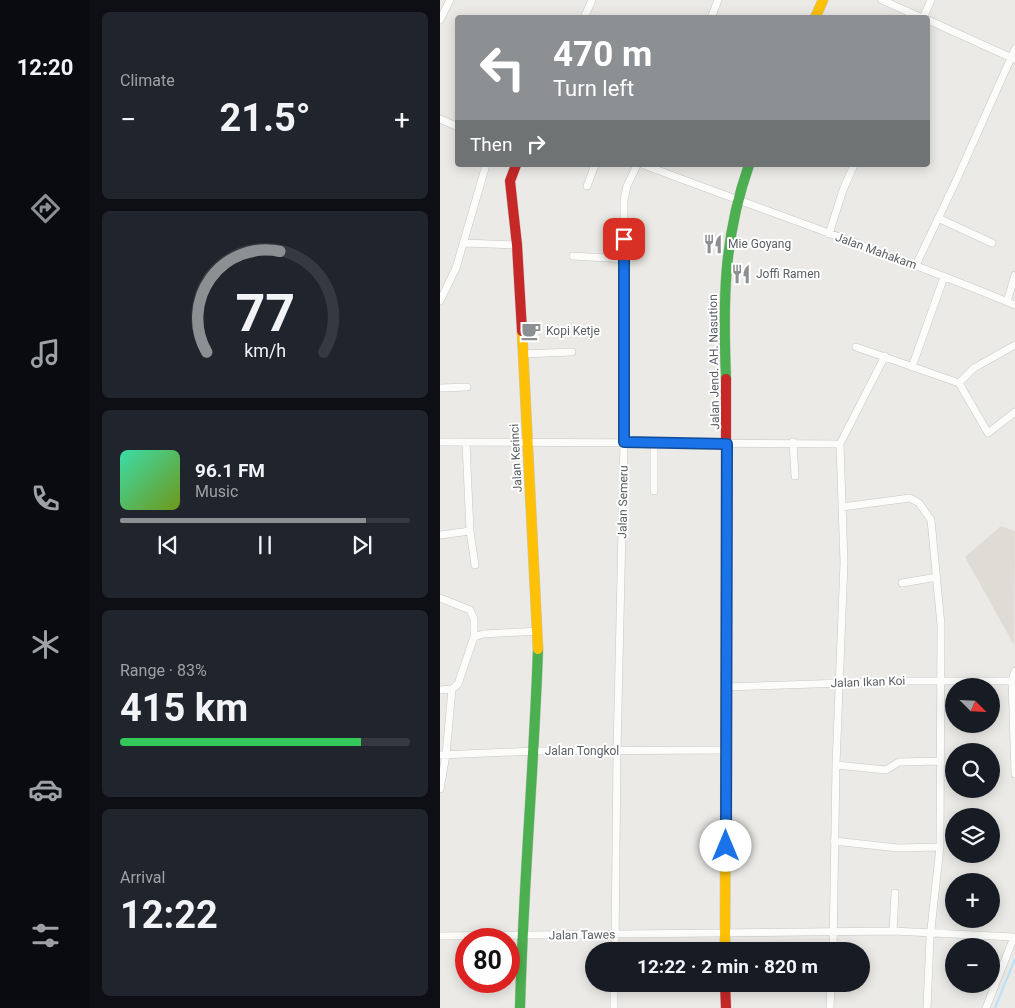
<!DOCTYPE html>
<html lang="en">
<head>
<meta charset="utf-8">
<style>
  :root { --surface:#171b24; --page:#20242c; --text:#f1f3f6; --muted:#9ea1a6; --line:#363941; --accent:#8d9092 }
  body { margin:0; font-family:Roboto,sans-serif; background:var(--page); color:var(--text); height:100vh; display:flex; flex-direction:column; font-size:19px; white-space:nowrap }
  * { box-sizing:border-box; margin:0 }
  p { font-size:16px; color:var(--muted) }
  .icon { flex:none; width:28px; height:28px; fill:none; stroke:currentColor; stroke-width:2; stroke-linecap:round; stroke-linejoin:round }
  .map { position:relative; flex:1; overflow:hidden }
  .drawer { display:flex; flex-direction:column; gap:12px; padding:12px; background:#0d0f14; width:350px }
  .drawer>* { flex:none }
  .banner { position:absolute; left:15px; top:15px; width:475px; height:152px; border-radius:5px; box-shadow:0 2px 12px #0003; background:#8d9092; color:#fff; overflow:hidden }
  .needle { width:32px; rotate:114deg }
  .buttons { position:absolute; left:505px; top:678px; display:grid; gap:10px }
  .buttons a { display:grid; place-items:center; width:55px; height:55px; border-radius:50%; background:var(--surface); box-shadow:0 2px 12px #0003; font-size:25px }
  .speed { position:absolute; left:15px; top:928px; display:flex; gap:10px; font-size:25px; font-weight:700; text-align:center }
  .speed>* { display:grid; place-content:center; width:65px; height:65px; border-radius:50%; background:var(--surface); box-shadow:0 2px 12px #0003; line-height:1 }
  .speed .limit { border:8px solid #d22; background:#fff; color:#111 }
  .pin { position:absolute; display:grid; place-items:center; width:42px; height:42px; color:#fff; margin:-21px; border-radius:10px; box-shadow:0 2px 8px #0006 }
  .me { position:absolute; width:55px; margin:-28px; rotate:0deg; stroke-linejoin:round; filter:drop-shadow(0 0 4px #0008) }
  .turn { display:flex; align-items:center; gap:18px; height:105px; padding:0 15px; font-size:22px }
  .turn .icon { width:65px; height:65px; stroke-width:2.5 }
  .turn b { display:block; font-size:35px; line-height:42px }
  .then { display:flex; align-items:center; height:48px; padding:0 15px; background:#0003; gap:10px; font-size:19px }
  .big { font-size:38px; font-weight:700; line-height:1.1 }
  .drawer .tile { flex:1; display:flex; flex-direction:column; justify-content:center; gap:8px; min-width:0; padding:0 18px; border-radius:8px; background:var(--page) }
  .drawer .dial { align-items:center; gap:0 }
  .dial svg { height:130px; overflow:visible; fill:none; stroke:var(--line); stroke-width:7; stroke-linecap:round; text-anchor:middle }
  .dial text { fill:var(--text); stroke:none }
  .song { display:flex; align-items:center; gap:15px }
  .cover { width:60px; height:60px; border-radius:8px; background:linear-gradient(135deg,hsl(160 70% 55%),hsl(80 70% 35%)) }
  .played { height:5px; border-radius:2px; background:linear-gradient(90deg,var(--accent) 85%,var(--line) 85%) }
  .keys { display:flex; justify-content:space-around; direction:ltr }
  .heat { display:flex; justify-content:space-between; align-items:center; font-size:28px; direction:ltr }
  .charge { height:8px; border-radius:4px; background:linear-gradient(90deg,#34c759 83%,var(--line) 0) }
  .trip { position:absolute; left:145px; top:942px; width:285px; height:50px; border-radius:25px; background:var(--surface); box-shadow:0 2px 12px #0003; font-weight:700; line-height:50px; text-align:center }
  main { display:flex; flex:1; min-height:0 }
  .menu { display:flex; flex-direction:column; width:90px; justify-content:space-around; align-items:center; background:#090b0e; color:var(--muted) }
  .menu .icon { width:35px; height:35px }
  .menu .on { color:var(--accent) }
  .menu b { font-size:22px; color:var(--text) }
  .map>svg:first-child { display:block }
</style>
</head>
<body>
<main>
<nav class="menu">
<b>12:20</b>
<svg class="icon on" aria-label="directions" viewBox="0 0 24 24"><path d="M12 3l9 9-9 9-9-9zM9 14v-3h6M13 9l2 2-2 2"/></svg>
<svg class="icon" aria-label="music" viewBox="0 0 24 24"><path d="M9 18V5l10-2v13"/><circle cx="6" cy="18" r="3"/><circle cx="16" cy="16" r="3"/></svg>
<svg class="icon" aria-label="phone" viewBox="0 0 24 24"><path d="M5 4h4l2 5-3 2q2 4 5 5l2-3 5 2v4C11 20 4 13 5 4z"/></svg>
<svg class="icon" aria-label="climate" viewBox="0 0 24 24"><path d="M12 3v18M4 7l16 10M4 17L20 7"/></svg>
<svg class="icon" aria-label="car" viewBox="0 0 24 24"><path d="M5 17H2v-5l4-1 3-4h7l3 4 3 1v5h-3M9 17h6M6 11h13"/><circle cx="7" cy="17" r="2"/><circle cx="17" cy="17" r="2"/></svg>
<svg class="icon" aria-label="filters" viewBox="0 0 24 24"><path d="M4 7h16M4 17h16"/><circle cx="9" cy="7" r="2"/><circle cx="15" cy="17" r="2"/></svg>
</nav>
<section class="drawer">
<div class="tile"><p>Climate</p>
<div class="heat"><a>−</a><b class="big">21.5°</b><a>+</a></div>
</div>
<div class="tile dial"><svg viewBox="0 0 100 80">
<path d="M14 69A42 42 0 1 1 86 69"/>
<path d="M14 69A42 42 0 0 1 59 7" stroke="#8d9092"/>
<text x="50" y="56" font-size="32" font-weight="700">77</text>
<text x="50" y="72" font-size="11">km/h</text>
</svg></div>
<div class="tile">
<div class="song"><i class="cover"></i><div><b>96.1 FM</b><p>Music</p></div></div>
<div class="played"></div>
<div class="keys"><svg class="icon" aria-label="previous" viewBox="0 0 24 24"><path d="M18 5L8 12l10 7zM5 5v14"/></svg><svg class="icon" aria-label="pause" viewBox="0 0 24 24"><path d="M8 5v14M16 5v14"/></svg><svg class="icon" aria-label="next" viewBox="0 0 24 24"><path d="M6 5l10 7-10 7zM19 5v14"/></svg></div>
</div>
<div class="tile"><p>Range · 83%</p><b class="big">415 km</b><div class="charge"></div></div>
<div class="tile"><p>Arrival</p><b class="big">12:22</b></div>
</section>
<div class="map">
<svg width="575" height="1008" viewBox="0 0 575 1008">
  <rect width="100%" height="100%" fill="#ebeae6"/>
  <!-- education -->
  <path fill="#dfdcd5" d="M561 526 575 531 574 645 525 557Z"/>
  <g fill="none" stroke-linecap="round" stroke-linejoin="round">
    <!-- stream -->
    <path stroke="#b9e2f8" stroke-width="2" d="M555 1008 575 959"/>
    <defs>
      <path id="street" d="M442 0 482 18
        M144 18 152 0
        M271 18 278 0
        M483 18 491 0
        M0 20 10 0
        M488 20 574 59
        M0 119 18 127
        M204 165C328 212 453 254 575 305
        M147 186 155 165
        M498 218 552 243
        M389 234 403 190 414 165
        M24 243 77 245
        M133 256 184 259
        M476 265 516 181 575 49
        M0 301 16 268 46 165
        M567 302 575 275
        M416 347 519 383 548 433 575 412
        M82 354 132 352
        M472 367 504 277
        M519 383 534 368 575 345
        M0 388 27 387
        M0 442 400 444
        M353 442 355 476
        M26 443 30 531 35 565
        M214 491V444
        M402 507 470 498 479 503 491 520 501 625 500 847 490 938 487 1008
        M0 535 30 531
        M462 583 497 577
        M0 598 30 610 34 619V637
        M575 671 572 681 575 774
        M285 687 464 681H572
        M12 689 18 684 34 637 43 634 99 631
        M0 690 12 689 6 755 0 789
        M0 755 95 751 285 750
        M396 765 446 770 459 762 500 761
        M394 841 458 848 500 847
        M453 931 455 893
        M0 936 453 931 574 937 546 1008
        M175 951 177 751 184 442V200L187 186 197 165
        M393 951 396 765 404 563 400 444 445 356
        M174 1008V984
        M390 1008 391 984"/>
      <path id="fast" d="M286 379C283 302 283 239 309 165
        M80 1008C83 888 94 769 98 649"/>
      <path id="slow" d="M375 18 383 0
        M82 331 98 649
        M285 951 286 595"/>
      <path id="jam" d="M76 165 70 181 77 245 82 331
        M286 379V595
        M285 984 286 1008"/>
    </defs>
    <!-- street casing -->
    <use href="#street" stroke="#c7c7c7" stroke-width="8"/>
    <!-- fast casing -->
    <use href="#fast" stroke="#c8c8c8" stroke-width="11"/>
    <!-- slow casing -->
    <use href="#slow" stroke="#c8c8c8" stroke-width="11"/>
    <!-- jam casing -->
    <use href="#jam" stroke="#c8c8c8" stroke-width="11"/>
    <!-- street -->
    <use href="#street" stroke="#fcfcfb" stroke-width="7"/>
    <!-- fast -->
    <use href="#fast" stroke="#4caf50" stroke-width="10"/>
    <!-- slow -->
    <use href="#slow" stroke="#ffc107" stroke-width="10"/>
    <!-- jam -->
    <use href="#jam" stroke="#c62828" stroke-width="10"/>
  </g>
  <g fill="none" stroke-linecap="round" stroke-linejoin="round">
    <defs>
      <path id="route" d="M184 239V442L287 444 286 846"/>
    </defs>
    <!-- route casing -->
    <use href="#route" stroke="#114b97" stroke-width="12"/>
    <!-- route -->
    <use href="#route" stroke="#1a73e8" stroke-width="9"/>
  </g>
  <!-- icons -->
  <defs>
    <symbol id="restaurant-bare" viewBox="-9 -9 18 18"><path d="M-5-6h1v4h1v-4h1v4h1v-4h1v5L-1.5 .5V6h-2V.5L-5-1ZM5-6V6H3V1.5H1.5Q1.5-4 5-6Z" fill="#8d9092" stroke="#fff" stroke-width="2.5" paint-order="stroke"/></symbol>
    <symbol id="cafe-bare" viewBox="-9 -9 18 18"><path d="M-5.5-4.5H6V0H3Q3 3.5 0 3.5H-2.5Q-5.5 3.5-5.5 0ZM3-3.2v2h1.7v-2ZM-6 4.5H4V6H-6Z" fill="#8d9092" stroke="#fff" stroke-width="2.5" paint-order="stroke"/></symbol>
  </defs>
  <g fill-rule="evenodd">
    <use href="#restaurant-bare" x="259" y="230" width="28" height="28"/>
    <use href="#restaurant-bare" x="287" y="260" width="28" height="28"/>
    <use href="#cafe-bare" x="77" y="317" width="28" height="28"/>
  </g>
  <g text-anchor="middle" stroke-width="4" stroke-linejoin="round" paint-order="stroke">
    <!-- poi labels -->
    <g font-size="12" fill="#5b6064" stroke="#fff" text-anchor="start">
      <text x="288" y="248">Mie Goyang</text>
      <text x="316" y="278">Joffi Ramen</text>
      <text x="106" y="335">Kopi Ketje</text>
    </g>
    <!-- street labels -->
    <g font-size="12" fill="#5b6064" stroke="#fff">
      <text transform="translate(436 251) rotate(20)" y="4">Jalan Mahakam</text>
      <text transform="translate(274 362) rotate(-91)" y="4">Jalan Jend. AH. Nasution</text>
      <text transform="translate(76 458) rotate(-93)" y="4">Jalan Kerinci</text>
      <text transform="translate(183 502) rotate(-89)" y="4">Jalan Semeru</text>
      <text transform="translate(428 682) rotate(-2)" y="4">Jalan Ikan Koi</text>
      <text x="142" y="755">Jalan Tongkol</text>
      <text transform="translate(142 935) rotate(-1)" y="4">Jalan Tawes</text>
    </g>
  </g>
</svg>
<div class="buttons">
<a><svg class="needle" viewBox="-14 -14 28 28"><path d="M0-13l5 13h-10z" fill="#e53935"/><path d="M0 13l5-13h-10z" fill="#9ea1a6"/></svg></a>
<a><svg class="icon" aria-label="search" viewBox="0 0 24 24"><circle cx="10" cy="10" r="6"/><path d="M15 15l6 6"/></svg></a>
<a><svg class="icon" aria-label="layers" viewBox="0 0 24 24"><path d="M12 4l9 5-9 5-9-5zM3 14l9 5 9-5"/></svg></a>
<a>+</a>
<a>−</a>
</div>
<div class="speed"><div class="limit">80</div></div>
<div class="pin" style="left:184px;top:239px;background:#d93025"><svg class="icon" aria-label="arrive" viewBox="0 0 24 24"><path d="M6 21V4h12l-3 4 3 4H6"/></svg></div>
<svg class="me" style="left:286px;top:846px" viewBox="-20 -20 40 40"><circle r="19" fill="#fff"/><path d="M0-13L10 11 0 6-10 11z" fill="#1a73e8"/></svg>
<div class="trip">12:22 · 2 min · 820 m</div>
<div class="banner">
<div class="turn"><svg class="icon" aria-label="left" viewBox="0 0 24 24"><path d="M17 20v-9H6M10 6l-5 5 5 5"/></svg><div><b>470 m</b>Turn left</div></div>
<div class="then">Then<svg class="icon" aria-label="right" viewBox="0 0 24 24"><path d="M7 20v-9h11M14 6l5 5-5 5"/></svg></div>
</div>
</div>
</main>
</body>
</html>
